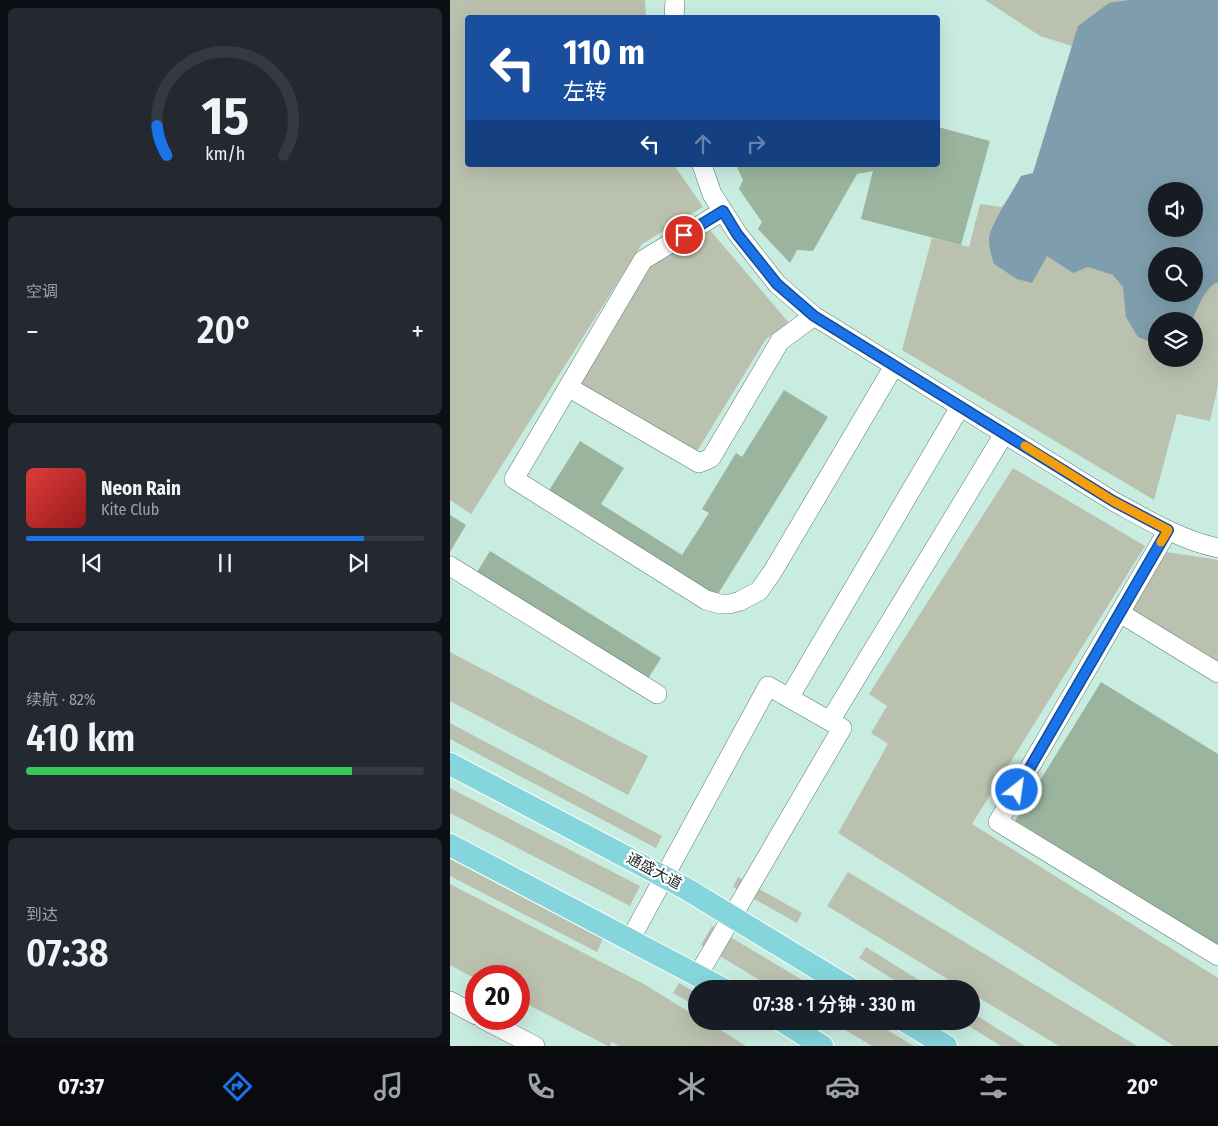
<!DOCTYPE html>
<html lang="zh">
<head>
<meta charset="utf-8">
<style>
  :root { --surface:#171b24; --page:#242831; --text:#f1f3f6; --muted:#9ea1a6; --line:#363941; --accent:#1a73e8 }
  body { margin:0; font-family:"Fira Sans Condensed","Noto Sans SC",sans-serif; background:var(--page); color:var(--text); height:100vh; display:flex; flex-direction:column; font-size:19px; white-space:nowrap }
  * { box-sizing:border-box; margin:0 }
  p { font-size:16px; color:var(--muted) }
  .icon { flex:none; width:28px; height:28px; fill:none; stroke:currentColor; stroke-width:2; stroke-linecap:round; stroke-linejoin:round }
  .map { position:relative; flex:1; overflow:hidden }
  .drawer { display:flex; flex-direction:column; gap:8px; padding:8px; background:#0d0f14; width:450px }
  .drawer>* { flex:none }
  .hud { position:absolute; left:15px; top:15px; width:475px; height:152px; border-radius:5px; box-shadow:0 5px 20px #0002; background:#1a4fa0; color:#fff; overflow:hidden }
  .fabs { position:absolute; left:698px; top:182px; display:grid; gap:10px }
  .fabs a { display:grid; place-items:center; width:55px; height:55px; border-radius:50%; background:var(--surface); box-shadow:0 5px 20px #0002; font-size:25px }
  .speed { position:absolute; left:15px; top:965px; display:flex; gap:10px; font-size:25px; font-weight:700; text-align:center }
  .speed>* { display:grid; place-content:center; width:65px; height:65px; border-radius:50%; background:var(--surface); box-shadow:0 5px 20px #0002; line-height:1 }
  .speed .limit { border:8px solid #d22; background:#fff; color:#111 }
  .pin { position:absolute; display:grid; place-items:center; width:42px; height:42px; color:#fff; margin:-21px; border:2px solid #fff; border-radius:50%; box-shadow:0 1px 5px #0007 }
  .me { position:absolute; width:55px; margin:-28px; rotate:30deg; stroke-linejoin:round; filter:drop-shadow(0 0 4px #0008) }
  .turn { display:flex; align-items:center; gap:18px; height:105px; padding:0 15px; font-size:22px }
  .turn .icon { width:65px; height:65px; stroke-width:2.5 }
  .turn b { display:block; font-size:35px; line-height:42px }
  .lanes { display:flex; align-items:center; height:48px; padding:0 15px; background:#0003; justify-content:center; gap:25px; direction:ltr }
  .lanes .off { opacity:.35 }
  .big { font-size:38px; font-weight:600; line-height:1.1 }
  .drawer .widget { flex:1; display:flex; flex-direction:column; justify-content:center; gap:8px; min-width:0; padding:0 18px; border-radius:8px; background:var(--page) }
  .drawer .dial { align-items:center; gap:0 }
  .dial svg { height:130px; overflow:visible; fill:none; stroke:var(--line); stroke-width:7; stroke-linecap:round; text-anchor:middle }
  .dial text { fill:var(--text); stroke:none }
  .song { display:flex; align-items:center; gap:15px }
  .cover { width:60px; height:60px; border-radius:8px; background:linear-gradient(135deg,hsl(0 70% 55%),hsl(0 70% 35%)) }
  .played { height:5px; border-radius:2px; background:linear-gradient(90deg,var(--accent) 85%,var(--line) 85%) }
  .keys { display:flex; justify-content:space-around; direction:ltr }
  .heat { display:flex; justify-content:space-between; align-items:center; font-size:28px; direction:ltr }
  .charge { height:8px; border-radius:4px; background:linear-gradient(90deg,#34c759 82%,var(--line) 0) }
  .trip { position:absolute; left:238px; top:980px; width:292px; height:50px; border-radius:25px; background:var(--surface); box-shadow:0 5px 20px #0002; font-weight:600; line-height:50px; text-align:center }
  .tabs { display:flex; height:80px; justify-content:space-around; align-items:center; background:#090b0e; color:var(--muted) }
  .tabs .icon { width:35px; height:35px }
  .tabs .on { color:var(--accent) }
  .tabs b { font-size:22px; color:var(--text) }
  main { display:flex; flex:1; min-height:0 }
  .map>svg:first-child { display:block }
</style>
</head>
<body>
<main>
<section class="drawer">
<div class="widget dial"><svg viewBox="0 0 100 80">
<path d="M14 69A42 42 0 1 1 86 69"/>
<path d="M14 69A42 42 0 0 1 8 51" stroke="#1a73e8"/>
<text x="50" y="56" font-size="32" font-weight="700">15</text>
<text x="50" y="72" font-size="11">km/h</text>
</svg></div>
<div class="widget"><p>空调</p>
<div class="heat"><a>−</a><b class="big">20°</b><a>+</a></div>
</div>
<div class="widget">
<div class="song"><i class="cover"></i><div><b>Neon Rain</b><p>Kite Club</p></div></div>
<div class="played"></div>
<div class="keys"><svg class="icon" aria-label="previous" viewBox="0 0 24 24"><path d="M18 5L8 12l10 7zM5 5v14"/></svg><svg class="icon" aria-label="pause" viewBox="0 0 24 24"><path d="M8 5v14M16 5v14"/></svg><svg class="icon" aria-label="next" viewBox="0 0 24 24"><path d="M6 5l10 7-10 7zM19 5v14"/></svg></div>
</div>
<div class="widget"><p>续航 · 82%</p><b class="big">410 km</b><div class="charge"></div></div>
<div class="widget"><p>到达</p><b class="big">07:38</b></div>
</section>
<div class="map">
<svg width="768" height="1046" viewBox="0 0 768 1046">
  <rect width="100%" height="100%" fill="#c9ece1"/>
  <!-- green -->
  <path fill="#bbc1af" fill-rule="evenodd" d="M0 0H195L196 17 18 18V165H224L253 207 192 244 21 514 0 500Z
    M535 0H768V386L760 421 727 414 704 500 452 350 482 238 519 247 530 204 552 207 562 194 571 176 583 173 622 46 590 36ZM706 191H744V229H706ZM706 256H744V294H706ZM706 321H744V359H706Z
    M260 230 339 323 316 339 241 461 126 387 199 263Z
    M563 468 695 546 522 824 768 978V1046H724L388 833 438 744 421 733 437 706 419 694Z
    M717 552 768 560V668L682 610Z
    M0 652 198 756 178 795 0 701Z
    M0 723 212 836 206 848 0 739Z
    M0 788 190 886 180 906 0 813Z
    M0 859 153 939 147 952 0 876Z
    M398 872 687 1046H609L521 993V989H514L377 906Z
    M288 877 352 913 347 923 283 887Z
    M0 884 192 983 246 1016V1021H256L296 1046H169L162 1042 160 1046H158L69 1000V976H26V979L0 965Z
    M262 926 367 989H325L251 945Z
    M416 947 483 989H459L409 958Z
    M229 983 246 993V1006L223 993Z
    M521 1012 575 1046H551L511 1021H521Z
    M380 1021H422L464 1046H422Z"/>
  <!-- water -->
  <path fill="#7e9ead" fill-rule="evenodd" d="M679 0H768V282C754 288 748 308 742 321H706V344L688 337 676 317 673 287 663 275 638 267 623 273 597 256 582 283 567 279 544 264C542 257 539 249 539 241 538 227 564 190 571 176L583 173 628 26 659 3ZM706 191H744V229H706ZM706 256H744V294H706Z"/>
  <!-- building -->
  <path fill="#9bb49d" d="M488 127 540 141 511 245 411 219 423 171 407 174 363 251 347 250 340 263 308 229 312 222 289 189 293 180 286 165H488Z
    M334 390 378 417 258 610 95 497 130 441 174 468 151 504 232 555 259 513 252 509 286 453 292 457Z
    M0 515 16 525 0 552Z
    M40 551 211 658 194 685 23 579Z
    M651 682 768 754V947L565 821Z"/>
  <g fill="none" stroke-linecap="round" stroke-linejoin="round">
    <defs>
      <path id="minor" d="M224 18 225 0
        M252 165 262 194 287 233 327 284 364 316 663 501C696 519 730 540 768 548
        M273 211 193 260 64 479 256 600 270 604H280L290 601 309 591 323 571 444 366
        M118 387 249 463 261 458 330 341 364 316
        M718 530 548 822 768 956
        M0 566 207 694
        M670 613 768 673
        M339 698 510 407
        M380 721 554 434
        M180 940 318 686 392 728 248 975
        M0 1001 26 1015
        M33 1019 85 1046"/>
      <path id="major" d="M0 764 235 888 401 989
        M0 845 273 989
        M332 1021 372 1046
        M455 1021 496 1046"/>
    </defs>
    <!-- minor casing -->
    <use href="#minor" stroke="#5d7d74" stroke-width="20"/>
    <!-- major casing -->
    <use href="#major" stroke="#fff" stroke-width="24"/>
    <!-- minor -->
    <use href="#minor" stroke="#fff" stroke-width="19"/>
    <!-- major -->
    <use href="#major" stroke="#85d6dc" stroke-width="22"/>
  </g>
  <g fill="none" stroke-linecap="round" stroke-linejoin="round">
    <defs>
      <path id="route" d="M234 235 273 211 287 234 327 284 364 316 663 501 718 530 567 790"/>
    </defs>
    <!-- route casing -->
    <use href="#route" stroke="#114b97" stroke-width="12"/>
    <!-- route -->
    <use href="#route" stroke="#1a73e8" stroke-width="9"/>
    <!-- slow -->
    <path stroke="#f59e0b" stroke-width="9" d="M575 446 663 501 718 530 711 542"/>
  </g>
  <g text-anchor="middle" stroke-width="4.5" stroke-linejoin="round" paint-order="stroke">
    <!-- street labels -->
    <g font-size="15" fill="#202d29" stroke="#fff">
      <text transform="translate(204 871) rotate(28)" y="5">通盛大道</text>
    </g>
  </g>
</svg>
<div class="fabs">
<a><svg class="icon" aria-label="sound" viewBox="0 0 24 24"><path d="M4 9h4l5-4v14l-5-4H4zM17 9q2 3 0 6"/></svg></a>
<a><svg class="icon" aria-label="search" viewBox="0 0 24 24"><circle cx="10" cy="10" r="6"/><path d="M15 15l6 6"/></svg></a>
<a><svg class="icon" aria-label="layers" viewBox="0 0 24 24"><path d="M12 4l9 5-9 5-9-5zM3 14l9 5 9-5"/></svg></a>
</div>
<div class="speed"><div class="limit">20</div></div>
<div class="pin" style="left:234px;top:235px;background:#d93025"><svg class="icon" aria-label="arrive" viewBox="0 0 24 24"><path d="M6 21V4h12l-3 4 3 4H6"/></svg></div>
<svg class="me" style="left:567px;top:790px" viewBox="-20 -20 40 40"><circle r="17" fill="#1a73e8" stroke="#fff" stroke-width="3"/><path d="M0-11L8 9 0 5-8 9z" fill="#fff"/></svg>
<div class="trip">07:38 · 1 分钟 · 330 m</div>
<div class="hud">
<div class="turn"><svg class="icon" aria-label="left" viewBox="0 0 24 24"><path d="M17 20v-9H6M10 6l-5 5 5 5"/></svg><div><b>110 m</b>左转</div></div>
<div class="lanes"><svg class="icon" aria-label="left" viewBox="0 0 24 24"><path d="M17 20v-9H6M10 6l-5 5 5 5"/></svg><svg class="icon off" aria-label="ahead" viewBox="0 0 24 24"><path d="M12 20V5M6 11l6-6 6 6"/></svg><svg class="icon off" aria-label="right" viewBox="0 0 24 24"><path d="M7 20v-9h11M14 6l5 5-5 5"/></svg></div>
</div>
</div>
</main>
<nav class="tabs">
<b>07:37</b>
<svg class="icon on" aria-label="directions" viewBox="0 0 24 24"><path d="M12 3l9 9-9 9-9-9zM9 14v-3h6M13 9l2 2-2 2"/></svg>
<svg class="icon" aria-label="music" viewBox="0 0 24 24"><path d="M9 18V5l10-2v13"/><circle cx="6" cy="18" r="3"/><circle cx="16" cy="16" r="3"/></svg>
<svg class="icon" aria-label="phone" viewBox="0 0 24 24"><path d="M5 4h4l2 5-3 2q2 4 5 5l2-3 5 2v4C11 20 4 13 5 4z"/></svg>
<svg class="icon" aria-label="climate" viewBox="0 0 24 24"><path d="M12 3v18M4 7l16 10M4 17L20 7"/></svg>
<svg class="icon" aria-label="car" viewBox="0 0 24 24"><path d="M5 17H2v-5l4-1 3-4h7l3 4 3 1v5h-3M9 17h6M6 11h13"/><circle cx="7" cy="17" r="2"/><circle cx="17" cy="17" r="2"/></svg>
<svg class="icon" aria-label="filters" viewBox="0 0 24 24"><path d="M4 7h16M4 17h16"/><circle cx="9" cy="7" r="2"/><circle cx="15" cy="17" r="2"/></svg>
<b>20°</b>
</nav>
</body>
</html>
